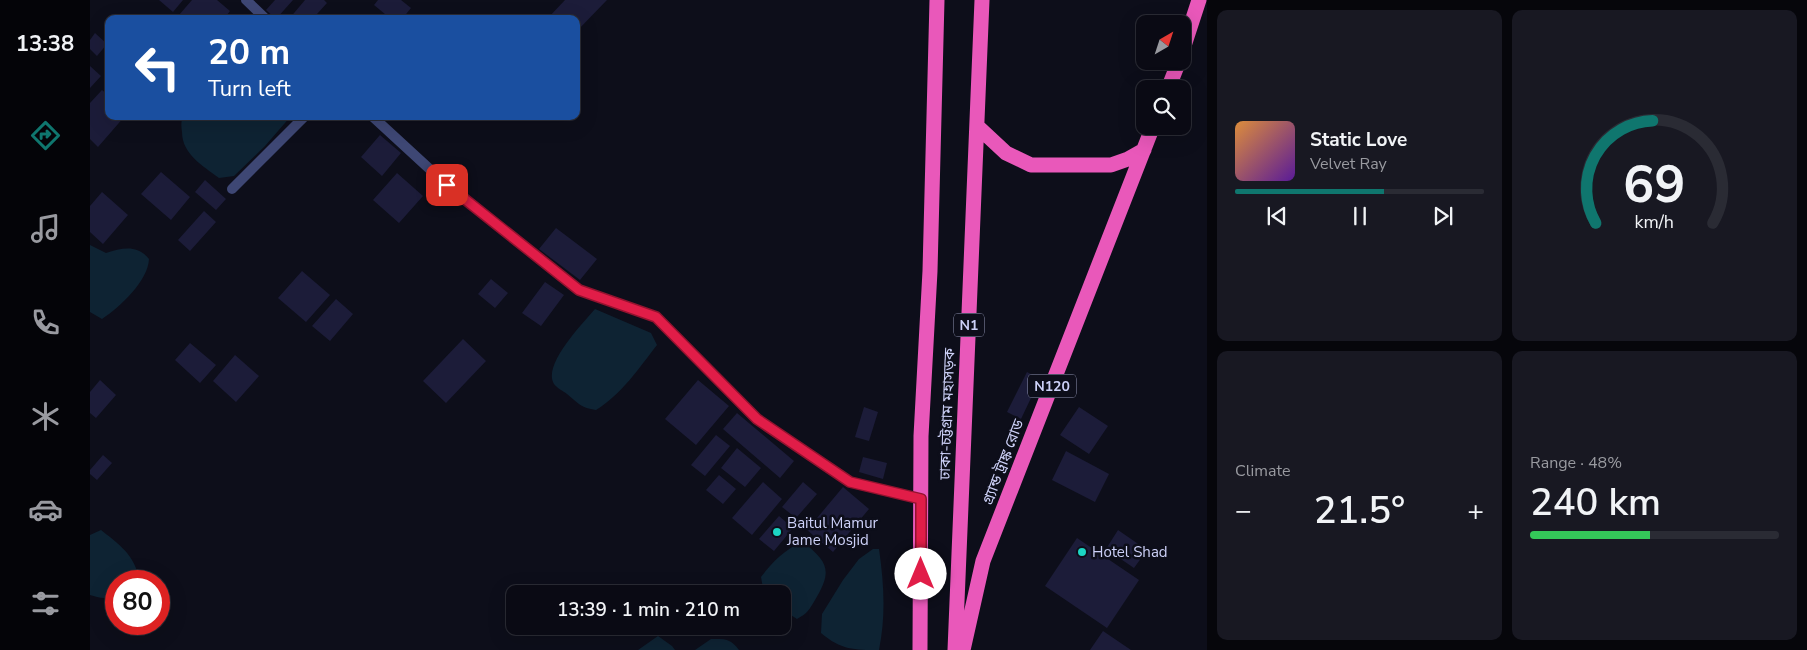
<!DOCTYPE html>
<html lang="en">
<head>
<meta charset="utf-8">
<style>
  :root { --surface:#0a0a14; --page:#181822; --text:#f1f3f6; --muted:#999aa0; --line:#2a2b34; --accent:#0f766e }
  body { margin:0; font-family:"Nunito Sans","Noto Sans Bengali",sans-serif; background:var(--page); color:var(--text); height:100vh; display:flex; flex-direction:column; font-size:19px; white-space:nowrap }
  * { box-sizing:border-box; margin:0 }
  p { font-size:16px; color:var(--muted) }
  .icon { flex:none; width:28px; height:28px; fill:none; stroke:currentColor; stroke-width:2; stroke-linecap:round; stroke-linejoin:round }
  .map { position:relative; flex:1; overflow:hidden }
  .panel { display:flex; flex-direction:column; gap:10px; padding:10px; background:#06060b; width:600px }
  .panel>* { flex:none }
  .hud { position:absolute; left:15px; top:15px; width:475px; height:105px; border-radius:10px; box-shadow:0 5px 20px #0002,0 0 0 1px var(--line); background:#1a4fa0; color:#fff; overflow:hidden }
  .needle { width:32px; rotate:39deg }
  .tools { position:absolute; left:1046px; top:15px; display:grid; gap:10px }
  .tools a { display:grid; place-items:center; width:55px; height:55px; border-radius:10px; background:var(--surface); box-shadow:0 5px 20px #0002,0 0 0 1px var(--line); font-size:25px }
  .speed { position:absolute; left:15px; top:570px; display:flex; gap:10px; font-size:25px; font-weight:700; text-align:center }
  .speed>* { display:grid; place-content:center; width:65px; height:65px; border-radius:50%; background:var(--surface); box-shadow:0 5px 20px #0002,0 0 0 1px var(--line); line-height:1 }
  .speed .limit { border:8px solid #d22; background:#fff; color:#111 }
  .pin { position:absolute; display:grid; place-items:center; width:42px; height:42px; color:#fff; margin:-21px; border-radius:10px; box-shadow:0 2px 8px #0006 }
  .me { position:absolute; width:55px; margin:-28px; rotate:0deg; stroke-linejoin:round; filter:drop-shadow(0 0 4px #0008) }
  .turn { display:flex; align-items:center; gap:18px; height:105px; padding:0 20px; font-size:22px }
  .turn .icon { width:65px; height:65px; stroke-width:2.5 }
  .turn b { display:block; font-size:35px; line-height:42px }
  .big { font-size:38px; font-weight:600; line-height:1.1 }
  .panel .widget { flex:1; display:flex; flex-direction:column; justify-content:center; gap:8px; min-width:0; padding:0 18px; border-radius:10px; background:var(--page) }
  .panel .dial { align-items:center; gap:0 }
  .dial svg { height:130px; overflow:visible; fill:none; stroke:var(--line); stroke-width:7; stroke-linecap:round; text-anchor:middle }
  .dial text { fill:var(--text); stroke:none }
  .song { display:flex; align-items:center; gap:15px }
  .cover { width:60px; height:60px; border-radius:8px; background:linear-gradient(135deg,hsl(30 70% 55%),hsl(270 70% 35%)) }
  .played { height:5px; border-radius:2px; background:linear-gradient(90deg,var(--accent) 60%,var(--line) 60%) }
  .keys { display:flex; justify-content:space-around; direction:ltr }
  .heat { display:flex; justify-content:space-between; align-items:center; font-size:28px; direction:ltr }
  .charge { height:8px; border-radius:4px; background:linear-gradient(90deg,#34c759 48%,var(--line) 0) }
  .panel .tiles { flex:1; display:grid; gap:10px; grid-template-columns:repeat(2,1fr) }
  .trip { position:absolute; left:416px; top:585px; width:285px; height:50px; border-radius:10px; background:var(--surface); box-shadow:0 5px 20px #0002,0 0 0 1px var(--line); font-weight:600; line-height:50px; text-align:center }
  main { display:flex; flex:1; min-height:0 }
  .tabs { display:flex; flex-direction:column; width:90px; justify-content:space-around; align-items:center; background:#040408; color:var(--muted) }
  .tabs .icon { width:35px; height:35px }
  .tabs .on { color:var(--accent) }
  .tabs b { font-size:22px; color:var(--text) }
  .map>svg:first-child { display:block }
</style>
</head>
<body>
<main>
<nav class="tabs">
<b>13:38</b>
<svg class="icon on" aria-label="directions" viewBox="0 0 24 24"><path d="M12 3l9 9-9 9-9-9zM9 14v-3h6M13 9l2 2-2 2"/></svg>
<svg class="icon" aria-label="music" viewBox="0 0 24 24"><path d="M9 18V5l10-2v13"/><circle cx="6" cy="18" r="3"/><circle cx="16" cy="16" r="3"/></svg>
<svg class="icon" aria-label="phone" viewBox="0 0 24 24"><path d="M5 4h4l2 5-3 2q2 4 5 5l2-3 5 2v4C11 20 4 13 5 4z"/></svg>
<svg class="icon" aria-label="climate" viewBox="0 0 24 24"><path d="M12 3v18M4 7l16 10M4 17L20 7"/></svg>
<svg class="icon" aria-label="car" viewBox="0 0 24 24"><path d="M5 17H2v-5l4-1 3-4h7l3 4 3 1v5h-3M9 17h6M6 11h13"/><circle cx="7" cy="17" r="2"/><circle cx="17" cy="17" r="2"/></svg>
<svg class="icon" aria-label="filters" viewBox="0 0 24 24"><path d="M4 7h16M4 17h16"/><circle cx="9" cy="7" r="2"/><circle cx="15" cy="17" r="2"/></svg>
</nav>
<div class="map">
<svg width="1117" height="650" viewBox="0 0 1117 650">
  <rect width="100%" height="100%" fill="#0d0e1a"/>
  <!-- water -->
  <path fill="#0e2333" d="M93 116H201L175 146 144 176 129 178C113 166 92 154 92 132 91 126 91 122 93 116Z
    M0 245 16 253C32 248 47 244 59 259 58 281 30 307 12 319L0 312Z
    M505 309 561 333 567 345C549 368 532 394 506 410 491 408 488 403 477 394 473 391 467 388 464 384 452 365 493 323 505 309Z
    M11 530C26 542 41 552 47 571L39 581H26V594C18 600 9 598 0 595V535Z
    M712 541C738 562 743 570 725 600 719 610 718 613 707 619L693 610 692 594H674L671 577C683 561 694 551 712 541Z
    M783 549H789C794 584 796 615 789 650 764 650 751 650 731 633L732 614 753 580 769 559Z
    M568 636 582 646 585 650H548Z
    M621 639C635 639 640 638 649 650H605Z"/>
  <!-- building -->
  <path fill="#1c1c39" d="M69 0H93L83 12Z
    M102 0H127L140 11 134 19H94L89 15Z
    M185 0H203L186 19 176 10Z
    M215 0H234L237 3 227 14 233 19H199Z
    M288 0H311L321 8 312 19H301L284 5Z
    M475 0H517L486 32V19H457Z
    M5 33 17 44 7 56 0 49V40Z
    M0 66 11 76 0 88Z
    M12 90 19 96V116H35L8 147 0 139V103Z
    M290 135 311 153 292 176 271 157Z
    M71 172 100 197 81 220 51 194Z
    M307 173 333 196 309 223 283 200Z
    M115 180 136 199 126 210 105 192Z
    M12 192 38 215 13 244 0 232V206Z
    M114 211 126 222 100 251 88 240Z
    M466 228 507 259 490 280 449 249Z
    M212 271 240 295 216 322 188 298Z
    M401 279 418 293 405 308 388 294Z
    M455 282 474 295 451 326 432 313Z
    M246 299 263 314 240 341 222 326Z
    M373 339 396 361 356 403 333 381Z
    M100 343 126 365 110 383 85 360Z
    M145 355 169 376 146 402 123 381Z
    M937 372 950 379 931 419 917 412Z
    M10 380 26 395 6 418 0 413V392Z
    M608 380 639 406 606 445 575 419Z
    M774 407 788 412 779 441 765 437Z
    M989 407 1018 426 999 454 970 435Z
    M647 413 704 461 690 478 633 429Z
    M626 435 640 446 615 476 601 465Z
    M647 448 671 468 655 487 631 468Z
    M976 451 1019 474 1005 502 962 480Z
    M13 455 22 463 7 480 0 474V470Z
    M773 457 797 463 793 479 769 472Z
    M629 475 646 489 633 504 616 490Z
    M673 482 692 499 662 535 642 518Z
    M713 482 727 494 706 518 692 507Z
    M753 487 779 509 743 552 717 530Z
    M689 516 703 528 684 551 669 539Z
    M1028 530 1057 550 1044 568 1016 549Z
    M987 538 1049 580 1017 628 955 586Z
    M589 626H604L594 636 587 629Z
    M1013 631 1041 650H1000Z"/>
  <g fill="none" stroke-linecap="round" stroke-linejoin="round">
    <!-- street -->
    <path stroke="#3e4774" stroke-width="10" d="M156 0 176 19
      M282 116 357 185 489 290 566 317 667 419 760 482 831 499
      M142 189 215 116"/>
    <!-- highway -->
    <path stroke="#e958ba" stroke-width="15" d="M1092 52 1109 0
      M1078 89 1089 61
      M887 126 916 153 941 165H1021L1038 159 1054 150
      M830 650 831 436 840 271 847 0
      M865 650 892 0
      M873 650 893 561 1063 126"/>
  </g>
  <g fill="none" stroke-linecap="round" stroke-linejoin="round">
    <defs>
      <path id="route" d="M357 185 489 290 566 317 667 419 760 482 831 499V574"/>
    </defs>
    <!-- route casing -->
    <use href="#route" stroke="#92132f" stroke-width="12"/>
    <!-- route -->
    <use href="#route" stroke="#e11d48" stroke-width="9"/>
  </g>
  <!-- markers -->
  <g fill="#1cd5c4" stroke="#0d0e1a" stroke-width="2">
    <circle cx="687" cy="532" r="5"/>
    <circle cx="992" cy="552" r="5"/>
  </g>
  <g text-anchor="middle" stroke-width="5" stroke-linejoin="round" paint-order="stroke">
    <!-- shield labels -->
    <g fill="#0d0e1a" stroke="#9396b5" stroke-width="1">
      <rect x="864" y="313.5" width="30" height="23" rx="4"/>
      <rect x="938" y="374.5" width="48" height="23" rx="4"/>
    </g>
    <g font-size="14" font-weight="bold" fill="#cdd1f8">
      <text x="879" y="330">N1</text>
      <text x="962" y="391">N120</text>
    </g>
    <!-- street labels -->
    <g font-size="15" fill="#cdd1f8" stroke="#0d0e1a">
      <text transform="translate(857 414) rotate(-88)" y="5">ঢাকা-চট্টগ্রাম মহাসড়ক</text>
      <text transform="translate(913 462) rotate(-69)" y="5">গ্র্যান্ড ট্রাঙ্ক রোড</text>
    </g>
    <!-- poi labels -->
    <g font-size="15" fill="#cdd1f8" stroke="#0d0e1a" text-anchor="start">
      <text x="697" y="528">Baitul Mamur<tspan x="697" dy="17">Jame Mosjid</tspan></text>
      <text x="1002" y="557">Hotel Shad</text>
    </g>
  </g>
</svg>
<div class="tools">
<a><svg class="needle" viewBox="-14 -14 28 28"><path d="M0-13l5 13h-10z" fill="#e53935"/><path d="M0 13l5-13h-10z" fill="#999aa0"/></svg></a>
<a><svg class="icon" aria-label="search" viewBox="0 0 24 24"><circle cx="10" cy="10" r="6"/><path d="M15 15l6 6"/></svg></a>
</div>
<div class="speed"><div class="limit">80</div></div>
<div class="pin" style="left:357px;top:185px;background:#d93025"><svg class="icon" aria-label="arrive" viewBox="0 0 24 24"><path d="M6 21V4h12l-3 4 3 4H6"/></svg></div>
<svg class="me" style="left:831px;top:574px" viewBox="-20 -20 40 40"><circle r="19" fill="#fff"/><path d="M0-13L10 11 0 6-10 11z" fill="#e11d48"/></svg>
<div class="trip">13:39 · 1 min · 210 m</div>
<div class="hud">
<div class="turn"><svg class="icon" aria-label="left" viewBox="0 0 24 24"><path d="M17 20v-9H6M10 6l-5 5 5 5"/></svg><div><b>20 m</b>Turn left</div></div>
</div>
</div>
<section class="panel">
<div class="tiles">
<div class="widget">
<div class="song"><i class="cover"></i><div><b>Static Love</b><p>Velvet Ray</p></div></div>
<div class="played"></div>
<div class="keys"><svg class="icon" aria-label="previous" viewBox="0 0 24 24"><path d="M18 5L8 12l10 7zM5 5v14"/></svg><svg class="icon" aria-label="pause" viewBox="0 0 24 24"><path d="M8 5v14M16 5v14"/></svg><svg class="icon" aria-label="next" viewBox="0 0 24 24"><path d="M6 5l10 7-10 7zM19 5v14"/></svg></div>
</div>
<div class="widget dial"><svg viewBox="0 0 100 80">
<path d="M14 69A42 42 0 1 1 86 69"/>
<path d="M14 69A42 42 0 0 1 49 6" stroke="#0f766e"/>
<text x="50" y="56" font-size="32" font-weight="700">69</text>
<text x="50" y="72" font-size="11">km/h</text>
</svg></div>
<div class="widget"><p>Climate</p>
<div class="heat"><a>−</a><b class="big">21.5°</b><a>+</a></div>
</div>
<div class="widget"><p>Range · 48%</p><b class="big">240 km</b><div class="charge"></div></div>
</div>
</section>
</main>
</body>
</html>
